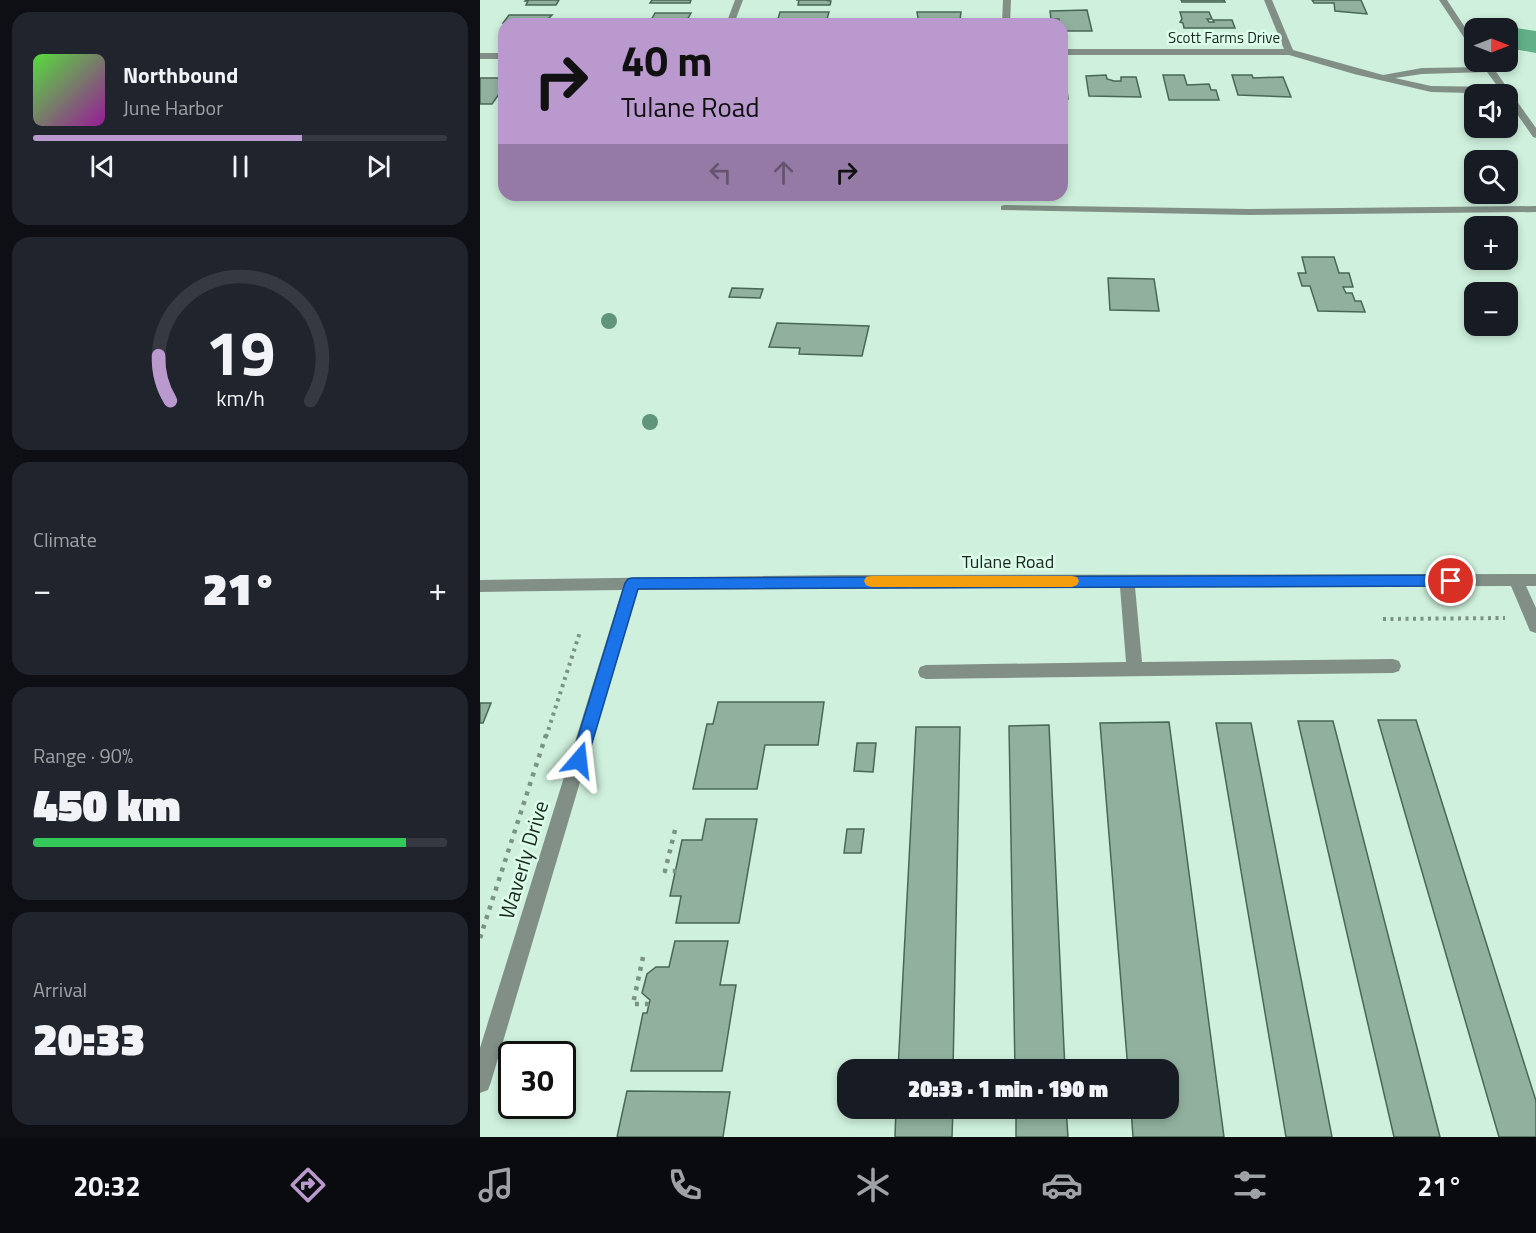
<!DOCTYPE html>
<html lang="en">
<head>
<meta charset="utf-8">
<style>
  :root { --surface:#171b24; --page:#20242c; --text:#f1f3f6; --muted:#9ea1a6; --line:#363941; --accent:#b999ce }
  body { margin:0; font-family:"Titillium Web",sans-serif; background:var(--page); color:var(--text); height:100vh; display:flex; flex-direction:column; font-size:22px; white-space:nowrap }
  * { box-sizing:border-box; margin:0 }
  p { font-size:20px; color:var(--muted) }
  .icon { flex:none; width:33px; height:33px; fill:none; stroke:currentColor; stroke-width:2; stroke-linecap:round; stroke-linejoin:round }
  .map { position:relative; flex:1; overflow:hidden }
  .sheet { display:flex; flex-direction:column; gap:12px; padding:12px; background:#0d0f14; width:480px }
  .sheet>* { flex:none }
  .hud { position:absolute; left:18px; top:18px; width:570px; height:183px; border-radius:18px; box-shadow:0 3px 9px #0003; background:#b999ce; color:#111; overflow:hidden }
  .needle { width:39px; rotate:90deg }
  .controls { position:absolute; left:984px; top:18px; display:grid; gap:12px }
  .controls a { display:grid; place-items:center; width:54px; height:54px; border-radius:12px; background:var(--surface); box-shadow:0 3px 9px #0003; font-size:30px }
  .speed { position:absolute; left:18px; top:1041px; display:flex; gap:12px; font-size:30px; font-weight:700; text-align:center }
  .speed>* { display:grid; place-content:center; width:78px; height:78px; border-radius:50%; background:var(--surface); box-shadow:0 3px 9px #0003; line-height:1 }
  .speed .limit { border:3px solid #111; border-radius:9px; background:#fff; color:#111 }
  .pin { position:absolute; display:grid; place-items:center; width:51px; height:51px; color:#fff; margin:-26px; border:3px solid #fff; border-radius:50%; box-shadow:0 2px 6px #0007 }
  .me { position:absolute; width:66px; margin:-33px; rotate:17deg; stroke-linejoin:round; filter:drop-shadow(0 0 4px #0008) }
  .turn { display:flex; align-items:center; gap:21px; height:126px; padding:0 24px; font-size:27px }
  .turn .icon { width:78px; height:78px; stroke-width:2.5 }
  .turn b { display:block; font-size:42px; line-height:51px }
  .lanes { display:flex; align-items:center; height:57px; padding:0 24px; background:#0003; justify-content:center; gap:30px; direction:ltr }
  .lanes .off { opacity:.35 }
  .big { font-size:45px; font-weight:800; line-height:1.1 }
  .sheet .widget { flex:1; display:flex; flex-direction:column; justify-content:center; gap:9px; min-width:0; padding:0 21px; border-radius:18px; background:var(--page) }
  .sheet .dial { align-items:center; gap:0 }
  .dial svg { height:156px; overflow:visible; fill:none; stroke:var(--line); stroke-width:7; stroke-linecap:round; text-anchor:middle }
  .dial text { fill:var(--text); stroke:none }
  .song { display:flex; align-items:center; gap:18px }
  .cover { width:72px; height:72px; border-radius:9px; background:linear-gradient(135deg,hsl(110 70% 55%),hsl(300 70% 35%)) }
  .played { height:6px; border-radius:3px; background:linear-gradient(90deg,var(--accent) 65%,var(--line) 65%) }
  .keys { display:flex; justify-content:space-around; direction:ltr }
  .heat { display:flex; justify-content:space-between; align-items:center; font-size:33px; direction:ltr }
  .charge { height:9px; border-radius:4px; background:linear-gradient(90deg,#34c759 90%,var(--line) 0) }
  .trip { position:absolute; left:357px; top:1059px; width:342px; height:60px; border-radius:18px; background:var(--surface); box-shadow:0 3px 9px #0003; font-weight:800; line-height:60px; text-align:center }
  .tab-bar { display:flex; height:96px; justify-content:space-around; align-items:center; background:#090b0e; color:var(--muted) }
  .tab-bar .icon { width:42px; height:42px }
  .tab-bar .selected { color:var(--accent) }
  .tab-bar b { font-size:27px; color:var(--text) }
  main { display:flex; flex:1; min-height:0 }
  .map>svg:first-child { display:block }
</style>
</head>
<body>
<main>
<section class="sheet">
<div class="widget">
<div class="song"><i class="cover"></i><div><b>Northbound</b><p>June Harbor</p></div></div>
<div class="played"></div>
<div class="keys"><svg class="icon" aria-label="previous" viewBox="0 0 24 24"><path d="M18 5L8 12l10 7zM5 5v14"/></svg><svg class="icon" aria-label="pause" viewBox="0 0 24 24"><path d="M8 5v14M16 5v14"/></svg><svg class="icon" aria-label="next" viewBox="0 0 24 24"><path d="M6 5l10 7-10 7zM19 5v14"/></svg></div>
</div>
<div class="widget dial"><svg viewBox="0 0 100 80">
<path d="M14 69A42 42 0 1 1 86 69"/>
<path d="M14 69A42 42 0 0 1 8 46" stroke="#b999ce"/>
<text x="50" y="56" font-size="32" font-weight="700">19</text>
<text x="50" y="72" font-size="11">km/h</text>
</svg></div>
<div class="widget"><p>Climate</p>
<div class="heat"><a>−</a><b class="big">21°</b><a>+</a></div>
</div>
<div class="widget"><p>Range · 90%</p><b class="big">450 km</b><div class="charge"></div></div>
<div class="widget"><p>Arrival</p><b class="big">20:33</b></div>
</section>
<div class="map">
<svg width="1056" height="1137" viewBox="0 0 1056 1137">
  <rect width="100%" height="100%" fill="#cef0dc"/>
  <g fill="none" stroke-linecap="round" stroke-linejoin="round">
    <!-- river -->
    <path fill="#62b088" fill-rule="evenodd" d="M1028 27 1056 31V53L1028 48V28H1024Z"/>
  </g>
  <!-- building -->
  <path fill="#91b19e" stroke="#496757" stroke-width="1.5" d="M46 0H79L76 5H46L48 1H45Z
    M172 0H211L210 3H170Z
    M316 0H345L351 1 350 5H318L319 0Z
    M701 0H744L745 2H702Z
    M832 0H881L887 14 855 11 854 3H834Z
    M607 10 612 31H582V24H579V19H571L570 11Z
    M300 12H349L347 19H342L340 24 297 22Z
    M437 12H481L480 20H470L469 24H439Z
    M700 12H729L732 19H727L729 22H734L733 20H752L755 28H704L703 23 700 22 702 19Z
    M175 13H211L207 20H200L199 24H169Z
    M29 15H72L63 24 23 23Z
    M626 75 627 79 634 81H641V77H656L661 97 609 96 606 76Z
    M683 75H704L707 85 729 84 731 90H736L739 100H689Z
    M752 75H772L773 78 803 77 811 97 758 95Z
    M0 78H24V87L12 104H0Z
    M582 82H586L588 99H582Z
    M822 257H854L859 273H869L873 287H863L866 293H872L875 301H881L885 312 838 311 830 286H822L818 273H826Z
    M628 278 674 279 679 311 630 310Z
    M252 288 283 289 280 298 249 297Z
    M297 323 389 326 382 356 319 354 320 348 289 347Z
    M238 702H344L338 745H285L277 789H213L227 724H233Z
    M0 703H11L3 723H0Z
    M898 720H936L1056 1101V1137H1019Z
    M818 721H853L960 1137H914Z
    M689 722 744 1137H653L651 1108H688V1070H648L620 723Z
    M736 723H771L852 1137H806Z
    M569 725 585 1070H535L529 726Z
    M436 727H480L473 1070H418Z
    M377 743H396L393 772 374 771Z
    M226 819H277L259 923H196L201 896H190L202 840H222Z
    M367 829H384L381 853H364Z
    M195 941H248L240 985H256L242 1071H151L163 1013H167L170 1000 162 993 167 974 176 967H189Z
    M147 1091 250 1092 243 1137H137Z
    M416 1108H473L472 1137H415Z
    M536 1108H586L588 1137H536Z"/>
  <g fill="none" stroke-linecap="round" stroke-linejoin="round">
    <!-- path-far1 -->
    <path stroke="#7b9385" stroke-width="4" stroke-dasharray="3 4.5" stroke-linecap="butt" d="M903 619 1025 618
      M66 737 100 632"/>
    <!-- path -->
    <path stroke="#7b9385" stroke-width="4.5" stroke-dasharray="4 6" stroke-linecap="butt" d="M195 830 185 871H196
      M0 938 66 735
      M163 957 153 1004H169"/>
    <!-- minor -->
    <path fill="#818f87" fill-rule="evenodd" d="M255 0H263L254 24H246Z
      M523 0H531L530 24H522Z
      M784 0H792L813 50 903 75 942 68 1004 67 1001 62H1009L1056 128V138L1053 137 1028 101V94L951 92 874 74 809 55H582V49H804ZM1007 72 1018 87 951 86 915 78 942 74Z
      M959 0H967L994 41V48H991Z
      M0 53H24V59H0Z
      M525 205 769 209 1056 206V212L769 215 521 210V206Z
      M1056 574V586H1046L1056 608V633L1050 631 1031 586 655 587 662 662 913 659 919 661 921 666 919 671 913 673 446 679 440 677 438 672 440 667 446 665 646 662 640 587 157 590 11 1082 8 1090 0 1093V1048L142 590 0 592V580L363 575Z"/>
  </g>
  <!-- trees -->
  <g fill="#61947d">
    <circle cx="129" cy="321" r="8"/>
    <circle cx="170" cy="422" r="8"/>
  </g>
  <!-- route -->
  <path fill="#1a73e8" stroke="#114b97" stroke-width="1.5" d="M971 575 976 577 978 581 976 585 971 586 158 589 107 760 105 766 99 768 93 766 91 760 145 583 148 579 152 578Z"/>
  <!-- slow -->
  <path fill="#f59e0b" d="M391 576H592L597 577 599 581 597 585 592 587H391L386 585 384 581 386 577Z"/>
  <g text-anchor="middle" stroke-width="5" stroke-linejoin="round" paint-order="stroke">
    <!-- far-street labels -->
    <g font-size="15" fill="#1a261f" stroke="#dbfdea">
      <text x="744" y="43">Scott Farms Drive</text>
    </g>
    <!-- street labels -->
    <g font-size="18" fill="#1a261f" stroke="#dbfdea">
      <text x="528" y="568">Tulane Road</text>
    </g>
    <!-- near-street labels -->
    <g font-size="21" fill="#1a261f" stroke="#dbfdea">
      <text transform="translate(44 860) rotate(-73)" y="7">Waverly Drive</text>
    </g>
  </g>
</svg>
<div class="controls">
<a><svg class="needle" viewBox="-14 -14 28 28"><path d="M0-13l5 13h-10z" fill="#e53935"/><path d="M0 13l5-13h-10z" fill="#9ea1a6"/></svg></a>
<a><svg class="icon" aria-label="sound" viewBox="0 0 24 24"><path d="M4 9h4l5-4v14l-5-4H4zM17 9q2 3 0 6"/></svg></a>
<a><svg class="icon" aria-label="search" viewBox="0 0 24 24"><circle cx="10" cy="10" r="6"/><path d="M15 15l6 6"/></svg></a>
<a>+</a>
<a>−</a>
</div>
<div class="speed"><div class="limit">30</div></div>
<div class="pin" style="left:971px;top:581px;background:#d93025"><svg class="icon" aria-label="arrive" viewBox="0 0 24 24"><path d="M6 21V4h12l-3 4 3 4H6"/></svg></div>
<svg class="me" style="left:99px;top:760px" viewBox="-20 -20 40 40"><path d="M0-17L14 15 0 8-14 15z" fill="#1a73e8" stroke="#fff" stroke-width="4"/></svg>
<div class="trip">20:33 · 1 min · 190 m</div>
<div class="hud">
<div class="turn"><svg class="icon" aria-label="right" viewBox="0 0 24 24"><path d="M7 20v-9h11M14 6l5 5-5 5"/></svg><div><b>40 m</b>Tulane Road</div></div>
<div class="lanes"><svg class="icon off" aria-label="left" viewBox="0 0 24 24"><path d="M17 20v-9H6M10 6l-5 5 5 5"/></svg><svg class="icon off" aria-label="ahead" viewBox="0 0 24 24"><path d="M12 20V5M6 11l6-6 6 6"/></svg><svg class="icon" aria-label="right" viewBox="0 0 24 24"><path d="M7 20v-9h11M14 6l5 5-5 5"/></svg></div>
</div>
</div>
</main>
<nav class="tab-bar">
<b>20:32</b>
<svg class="icon selected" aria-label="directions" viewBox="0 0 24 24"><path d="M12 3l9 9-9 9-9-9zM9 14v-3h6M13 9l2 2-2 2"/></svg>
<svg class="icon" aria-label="music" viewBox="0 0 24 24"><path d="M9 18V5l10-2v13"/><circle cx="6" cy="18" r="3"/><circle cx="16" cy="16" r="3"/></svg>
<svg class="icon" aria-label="phone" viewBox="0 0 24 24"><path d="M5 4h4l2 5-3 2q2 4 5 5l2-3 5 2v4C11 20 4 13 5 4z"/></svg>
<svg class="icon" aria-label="climate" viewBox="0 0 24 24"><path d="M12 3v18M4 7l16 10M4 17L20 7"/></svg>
<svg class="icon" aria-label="car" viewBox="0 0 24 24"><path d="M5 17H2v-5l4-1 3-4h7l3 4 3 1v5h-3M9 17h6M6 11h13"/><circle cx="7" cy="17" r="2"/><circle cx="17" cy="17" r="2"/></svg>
<svg class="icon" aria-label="filters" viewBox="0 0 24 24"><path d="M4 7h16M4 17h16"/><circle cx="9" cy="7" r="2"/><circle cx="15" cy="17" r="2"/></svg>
<b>21°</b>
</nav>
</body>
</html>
